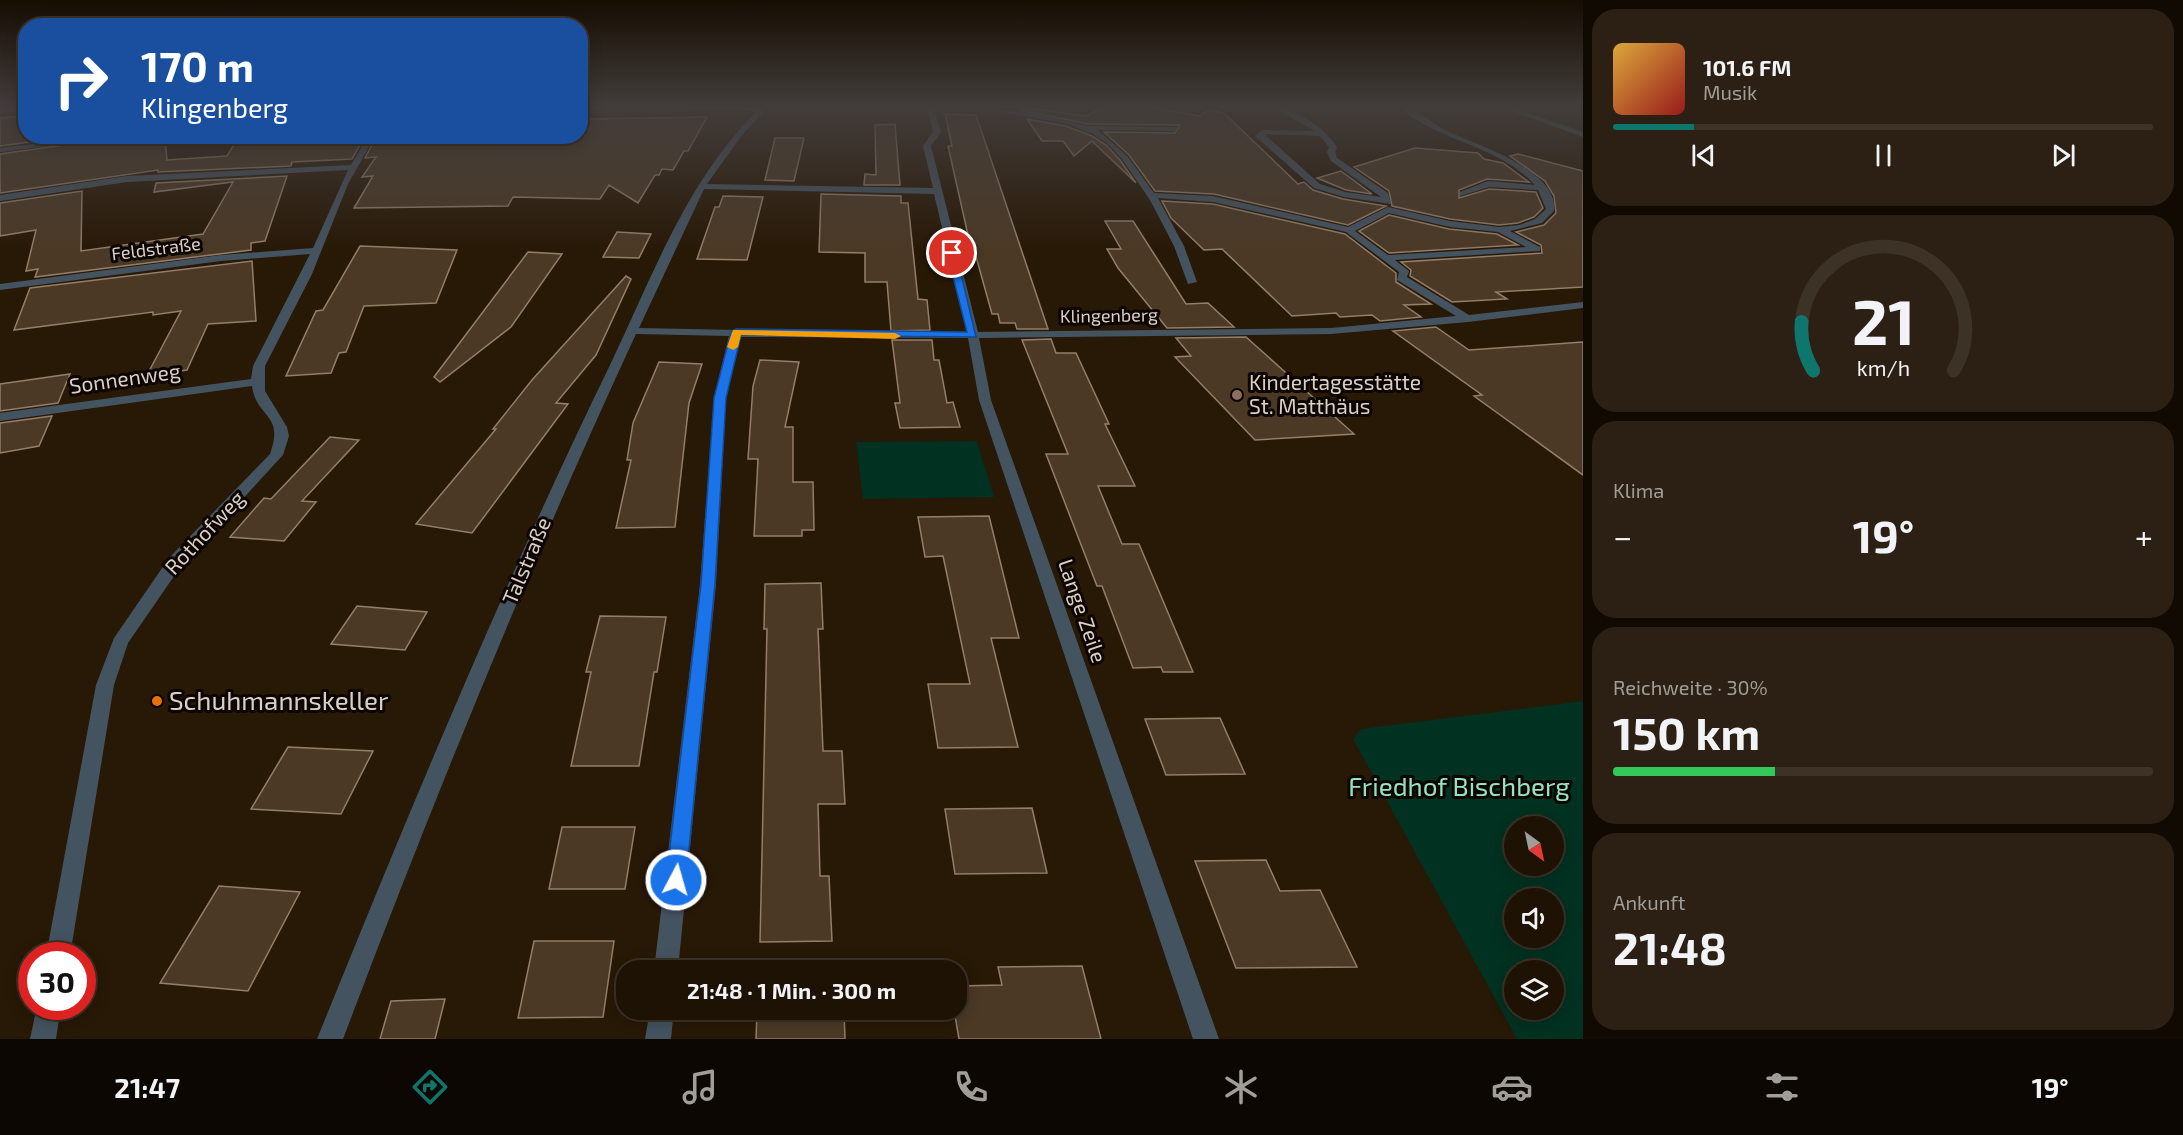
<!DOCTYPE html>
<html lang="de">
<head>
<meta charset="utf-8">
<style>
  :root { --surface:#1e1204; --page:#2b2013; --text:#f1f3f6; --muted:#a19e9a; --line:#3c3226; --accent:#0f766e }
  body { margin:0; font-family:"Exo 2",sans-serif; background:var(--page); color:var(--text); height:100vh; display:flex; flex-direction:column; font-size:22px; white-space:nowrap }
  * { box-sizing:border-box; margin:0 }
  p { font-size:20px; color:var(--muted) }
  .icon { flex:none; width:33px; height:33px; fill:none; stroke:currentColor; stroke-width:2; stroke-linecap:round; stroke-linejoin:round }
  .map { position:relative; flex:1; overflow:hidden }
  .sheet { display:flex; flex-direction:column; gap:9px; padding:9px; background:#100a02; width:600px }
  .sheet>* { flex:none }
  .hud { position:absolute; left:18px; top:18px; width:570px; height:126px; border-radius:24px; box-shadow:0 3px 15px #0003,0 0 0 2px var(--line); background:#1a4fa0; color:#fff; overflow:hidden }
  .needle { width:39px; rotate:147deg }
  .tools { position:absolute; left:1504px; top:816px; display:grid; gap:12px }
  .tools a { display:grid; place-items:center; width:60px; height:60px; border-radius:50%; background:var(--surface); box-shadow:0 3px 15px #0003,0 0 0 2px var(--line); font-size:30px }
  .speed { position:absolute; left:18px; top:942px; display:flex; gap:12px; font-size:30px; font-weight:700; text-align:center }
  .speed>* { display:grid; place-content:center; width:78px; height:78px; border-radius:50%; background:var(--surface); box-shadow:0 3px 15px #0003,0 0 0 2px var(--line); line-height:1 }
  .speed .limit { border:9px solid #d22; background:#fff; color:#111 }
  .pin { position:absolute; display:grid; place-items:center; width:51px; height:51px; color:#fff; margin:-26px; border:3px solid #fff; border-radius:50%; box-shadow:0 2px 6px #0007 }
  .me { position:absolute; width:66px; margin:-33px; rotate:6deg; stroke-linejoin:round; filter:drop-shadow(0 0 4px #0008) }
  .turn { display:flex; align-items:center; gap:21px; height:126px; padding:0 24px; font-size:27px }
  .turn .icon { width:78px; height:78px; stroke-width:2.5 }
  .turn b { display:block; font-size:42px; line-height:51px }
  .big { font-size:45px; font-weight:700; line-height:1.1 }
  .sheet .widget { flex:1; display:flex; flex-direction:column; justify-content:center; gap:9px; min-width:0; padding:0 21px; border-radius:24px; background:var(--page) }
  .sheet .dial { align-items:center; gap:0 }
  .dial svg { height:156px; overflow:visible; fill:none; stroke:var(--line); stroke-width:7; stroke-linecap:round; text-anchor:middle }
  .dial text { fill:var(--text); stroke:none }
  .song { display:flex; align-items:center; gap:18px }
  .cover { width:72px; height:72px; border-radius:9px; background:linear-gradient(135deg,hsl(40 70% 55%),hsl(0 70% 35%)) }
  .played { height:6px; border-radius:3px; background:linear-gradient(90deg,var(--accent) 15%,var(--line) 15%) }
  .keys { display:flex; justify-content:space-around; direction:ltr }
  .heat { display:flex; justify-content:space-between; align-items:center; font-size:33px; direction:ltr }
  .charge { height:9px; border-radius:4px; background:linear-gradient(90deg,#34c759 30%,var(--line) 0) }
  .trip { position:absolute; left:616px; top:960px; width:351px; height:60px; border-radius:24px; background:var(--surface); box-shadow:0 3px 15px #0003,0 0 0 2px var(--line); font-weight:700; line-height:60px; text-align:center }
  .tab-bar { display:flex; height:96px; justify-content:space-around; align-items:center; background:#0c0702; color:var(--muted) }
  .tab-bar .icon { width:42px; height:42px }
  .tab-bar .current { color:var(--accent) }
  .tab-bar b { font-size:27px; color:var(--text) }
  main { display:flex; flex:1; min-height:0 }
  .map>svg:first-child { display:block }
</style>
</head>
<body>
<main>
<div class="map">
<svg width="1583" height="1039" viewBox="0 0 1583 1039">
  <rect width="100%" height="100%" fill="#281806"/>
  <!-- green -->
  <path fill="#013120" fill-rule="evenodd" d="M977 441 994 497 863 499 856 442Z
    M1583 701V1039H1517L1353 739 1361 729 1375 727ZM1515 826H1554V866H1515ZM1515 898H1554V938H1515ZM1515 970H1554V1010H1515Z"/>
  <!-- building -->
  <path fill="#4b3926" stroke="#937e69" stroke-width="1.5" d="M1020 107 1086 116 1103 107H1150L1200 116 1209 110 1224 113 1298 184 1304 182 1313 190 1343 199 1386 206 1348 225 1214 194 1155 191 1129 155 1104 132 1175 133 1180 125 1088 124 1021 110Z
    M945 114 976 115 1048 329H1017L1015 323H1000L998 314H992L975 253H972L948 146H952Z
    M26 116V136H76L0 146V118Z
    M707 117 688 151H684L673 170 662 169 659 175H655L638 203 609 185 600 199 513 197 508 206 354 208 373 176 362 177 376 157 365 158 377 136H580L588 119Z
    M1027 119 1066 126 1092 136 1106 145 1120 160 1136 183 1092 141 1074 156 1063 141H1042Z
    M895 124 900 185H864L865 174 876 175 875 125Z
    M128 136H165L167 160 227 156 239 136H365L352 159 292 162 291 166 158 172V170L0 193V154Z
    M775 138H804L794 181 765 180Z
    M1415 148 1478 153 1484 159 1503 163 1529 182 1487 179 1459 190V198L1489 189 1536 192 1543 208 1534 217 1518 223 1499 225 1450 219 1392 206 1389 191 1354 167Z
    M1518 154 1583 171V287L1496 292 1507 299 1452 302 1410 276 1411 270 1401 262 1542 253 1541 245 1516 232 1544 225 1556 213 1554 196 1545 181 1510 156Z
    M1341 171 1372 194 1346 190 1317 178Z
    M287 176 265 241 251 243V250L35 277 38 269 26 271 36 230 0 236V203L82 191 81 251 203 234 233 182 154 192 156 183Z
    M821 194 901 196V203H908L918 299 927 300 930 330 891 331 887 282H865V253L819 252Z
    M723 196 763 197 747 260 697 259 715 207H719Z
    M1162 201 1213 204 1345 234 1396 273V282L1431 304 1404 305 1421 317 1380 321 1372 315 1340 317 1336 313 1292 316 1222 249 1204 250 1171 218Z
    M1389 215 1449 229 1497 234 1518 245 1389 253 1359 231Z
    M1105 221H1133L1186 304 1208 303 1234 327 1167 328 1118 268 1107 249H1121Z
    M617 232 651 234 639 258 603 257Z
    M360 246 457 250 436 303 364 306 346 352 339 353 331 373 286 376 316 311 323 310Z
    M528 252 562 254 511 327 440 382 434 377Z
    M252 261 256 321 208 324 187 370 147 375 181 311 153 315V312L14 330 30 288Z
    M626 276 631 279 596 355 556 403 568 404 472 533 416 524 496 429H493L532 380Z
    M1436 327 1469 350 1583 342V475L1474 396 1482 395 1393 331Z
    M1246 337 1354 434 1255 440 1175 357 1191 356 1176 338Z
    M1051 339 1056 353H1076L1109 424H1105L1135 486H1098L1122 544H1139L1193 672H1163L1161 667 1133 668 1102 586H1097L1046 454H1068L1022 340Z
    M892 340H932L934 360H939L947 403 953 402 960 427 900 428 895 403H900Z
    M760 360 799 362 785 427H793V482H813L814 530H802V536H754L758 459H748L753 386Z
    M659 362 702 364 689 403 675 527 616 528 631 460H627L633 423Z
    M70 374 58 403 0 411V384Z
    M52 416 39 446 0 453V423Z
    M330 437 359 440 302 501 316 502 284 541 230 537 264 498 271 499Z
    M989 516 1019 638H991L1018 747 938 748 928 684H970L943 556 925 557 918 517Z
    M821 583 823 629H818L823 751H842L845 804H818L820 876H829L832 941 760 942 767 629H764L765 584Z
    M357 606 427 612 405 650 331 644Z
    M600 616 666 617 657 672H654L639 766H571L591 672H586Z
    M1220 718 1245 774 1166 775 1145 719Z
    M288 747 373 751 341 814 251 809Z
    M1032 808 1047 873 955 874 945 809Z
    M562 827H635L625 889H549Z
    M1266 860 1280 891 1320 890 1357 967 1236 968 1195 861Z
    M219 886 300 892 248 991 160 983Z
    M534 941H614L603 1017 518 1018Z
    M1082 966 1101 1039H959L954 1010H957V986L1002 985 998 967Z
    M445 999 435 1039H380L391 1001Z
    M757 1010H844L845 1039H756Z"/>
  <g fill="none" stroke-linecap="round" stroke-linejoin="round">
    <!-- minor -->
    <path fill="#445360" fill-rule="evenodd" d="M26 107V111L0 113V109Z
      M590 107H631L593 110Z
      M677 107H768L742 135 707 184 933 188 923 146 933 132 927 107H933L941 132 931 146 978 332 1331 328 1456 316 1397 280 1399 272 1346 232 1213 202 1158 198 1184 246 1197 282 1188 284 1174 246 1150 200 1122 159 1107 143 1093 134 1067 124 976 107 1039 114 1088 126 1178 127 1175 131 1098 130 1127 156 1154 193 1213 196 1348 227 1388 207 1450 221 1499 227 1519 225 1535 219 1546 209 1538 190 1489 187 1460 196V192L1488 181 1535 185C1499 145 1438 142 1399 107 1415 107 1432 123 1447 131 1477 145 1559 170 1554 211L1542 223 1510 231 1540 247V251L1395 260 1409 271 1407 277 1469 315 1583 302V308L1468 322 1331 334 979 338 991 400 1219 1039H1193L979 400 968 338 741 337 726 398 716 584 678 970H654L700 584 714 398 729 336 636 334C529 565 433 801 343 1039H317C409 812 503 585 610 365 652 277 687 180 757 111L680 109ZM704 189 934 194 967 332 884 333 639 328ZM1389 213 1450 227 1498 232 1526 247 1388 255 1355 231Z
      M1272 107C1295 107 1325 128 1337 147L1335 152 1337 158 1388 193 1391 204 1344 197 1314 188 1255 136 1262 130 1315 131ZM1264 134 1320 136 1329 147 1327 152 1331 161 1381 197 1345 192 1320 184Z
      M1501 107H1511L1583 132V137Z
      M99 136H126L0 152V148Z
      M368 136H375L348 184 312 274 265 366V391L287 427 289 436 283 455 181 566 128 643 114 685 70 956H46L96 685 114 638 169 558 270 454C285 413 256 418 252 386L0 421V413L251 379 253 366 310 254 221 261 0 290V284L221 255 313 248 348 170 127 182 0 201V195L127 176 351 165Z
      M37 1006H61L56 1039H30Z
      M650 1010H674L671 1039H645Z"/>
  </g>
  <!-- sky -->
  <linearGradient id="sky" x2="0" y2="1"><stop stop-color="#160d03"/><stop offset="0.42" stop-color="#423d3b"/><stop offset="1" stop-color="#423d3b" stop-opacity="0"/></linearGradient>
  <rect width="1583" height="252" fill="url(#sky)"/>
  <!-- route -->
  <path fill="#1a73e8" stroke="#114b97" stroke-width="1.5" d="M952 250 956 253 976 337 741 335 726 398 715 584 686 880 683 886 676 889 669 886 666 880 701 584 714 398 731 332 736 329 967 332 947 253Z"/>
  <!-- slow -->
  <path fill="#f59e0b" d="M733 330 895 333 901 336 895 339 741 335 738 347 733 350 727 347Z"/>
  <!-- markers -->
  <circle fill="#8d6e63" stroke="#0c0502" stroke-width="2" cx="1237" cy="395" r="6"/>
  <circle fill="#e8710a" stroke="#0c0502" stroke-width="2" cx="157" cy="701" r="6"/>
  <g text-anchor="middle" stroke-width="6" stroke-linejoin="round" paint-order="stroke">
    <!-- far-street labels -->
    <g font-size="18" fill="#dbd0c5" stroke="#0c0502">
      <text transform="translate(156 249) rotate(-7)" y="6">Feldstraße</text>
      <text transform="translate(1109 316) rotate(-1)" y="6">Klingenberg</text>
    </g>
    <!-- street labels -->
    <g font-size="21" fill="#dbd0c5" stroke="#0c0502">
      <text transform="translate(125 379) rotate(-8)" y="7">Sonnenweg</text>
      <text transform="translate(205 533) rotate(-47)" y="7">Rothofweg</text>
      <text transform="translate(527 561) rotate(-67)" y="7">Talstraße</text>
      <text transform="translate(1082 611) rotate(71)" y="7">Lange Zeile</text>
    </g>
    <!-- poi labels -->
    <g font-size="21" fill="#dbd0c5" stroke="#0c0502" text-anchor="start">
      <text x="1249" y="390">Kindertagesstätte<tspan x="1249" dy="24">St. Matthäus</tspan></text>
    </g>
    <!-- near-poi labels -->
    <g font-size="26" fill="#dbd0c5" stroke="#0c0502" text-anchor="start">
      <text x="169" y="710">Schuhmannskeller</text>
    </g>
    <!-- near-park labels -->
    <g font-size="26" fill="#96e3bf" stroke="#0c0502">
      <text x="1459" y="796">Friedhof Bischberg</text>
    </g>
  </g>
</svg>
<div class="tools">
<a><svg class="needle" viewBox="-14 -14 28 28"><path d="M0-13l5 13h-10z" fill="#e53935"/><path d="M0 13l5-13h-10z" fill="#a19e9a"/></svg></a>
<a><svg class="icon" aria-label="sound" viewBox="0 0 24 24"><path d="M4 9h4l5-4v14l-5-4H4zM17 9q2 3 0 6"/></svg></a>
<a><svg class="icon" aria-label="layers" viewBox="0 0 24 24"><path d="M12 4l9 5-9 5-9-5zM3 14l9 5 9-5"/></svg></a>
</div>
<div class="speed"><div class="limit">30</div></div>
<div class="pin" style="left:952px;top:253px;background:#d93025"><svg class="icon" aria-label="arrive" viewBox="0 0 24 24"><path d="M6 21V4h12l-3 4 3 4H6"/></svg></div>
<svg class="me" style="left:676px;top:880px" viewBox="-20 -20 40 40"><circle r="17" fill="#1a73e8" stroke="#fff" stroke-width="3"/><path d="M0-11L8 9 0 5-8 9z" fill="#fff"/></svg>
<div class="trip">21:48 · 1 Min. · 300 m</div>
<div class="hud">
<div class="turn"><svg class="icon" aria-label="right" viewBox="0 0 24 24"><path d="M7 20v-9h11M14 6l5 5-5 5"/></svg><div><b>170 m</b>Klingenberg</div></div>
</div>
</div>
<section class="sheet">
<div class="widget">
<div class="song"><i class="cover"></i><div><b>101.6 FM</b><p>Musik</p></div></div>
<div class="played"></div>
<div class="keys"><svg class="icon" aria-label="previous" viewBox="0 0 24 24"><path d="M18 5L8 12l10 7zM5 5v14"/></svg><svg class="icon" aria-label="pause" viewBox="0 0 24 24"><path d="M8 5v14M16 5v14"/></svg><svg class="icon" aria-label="next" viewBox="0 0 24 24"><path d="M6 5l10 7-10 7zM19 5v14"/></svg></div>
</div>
<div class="widget dial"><svg viewBox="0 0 100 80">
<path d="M14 69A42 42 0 1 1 86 69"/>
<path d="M14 69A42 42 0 0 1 8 44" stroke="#0f766e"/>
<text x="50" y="56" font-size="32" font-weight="700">21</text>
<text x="50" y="72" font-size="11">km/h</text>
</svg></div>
<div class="widget"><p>Klima</p>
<div class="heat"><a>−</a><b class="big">19°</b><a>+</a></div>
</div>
<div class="widget"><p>Reichweite · 30%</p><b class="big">150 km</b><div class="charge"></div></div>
<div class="widget"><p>Ankunft</p><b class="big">21:48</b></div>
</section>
</main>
<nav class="tab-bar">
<b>21:47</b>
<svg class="icon current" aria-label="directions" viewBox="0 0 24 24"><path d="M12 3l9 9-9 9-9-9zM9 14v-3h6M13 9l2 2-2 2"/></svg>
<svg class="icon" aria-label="music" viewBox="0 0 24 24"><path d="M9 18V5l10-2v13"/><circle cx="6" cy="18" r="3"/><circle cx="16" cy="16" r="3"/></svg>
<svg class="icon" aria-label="phone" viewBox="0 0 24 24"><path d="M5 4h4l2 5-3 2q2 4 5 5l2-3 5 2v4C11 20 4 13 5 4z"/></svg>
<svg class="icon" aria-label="climate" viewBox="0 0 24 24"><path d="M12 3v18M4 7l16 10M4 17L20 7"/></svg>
<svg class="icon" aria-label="car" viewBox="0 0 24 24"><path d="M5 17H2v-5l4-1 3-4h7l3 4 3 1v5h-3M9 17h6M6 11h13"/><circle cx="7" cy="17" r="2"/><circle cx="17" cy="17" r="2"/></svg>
<svg class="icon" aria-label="filters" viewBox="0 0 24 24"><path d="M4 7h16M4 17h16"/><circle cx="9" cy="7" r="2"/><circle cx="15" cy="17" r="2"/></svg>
<b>19°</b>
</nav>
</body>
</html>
